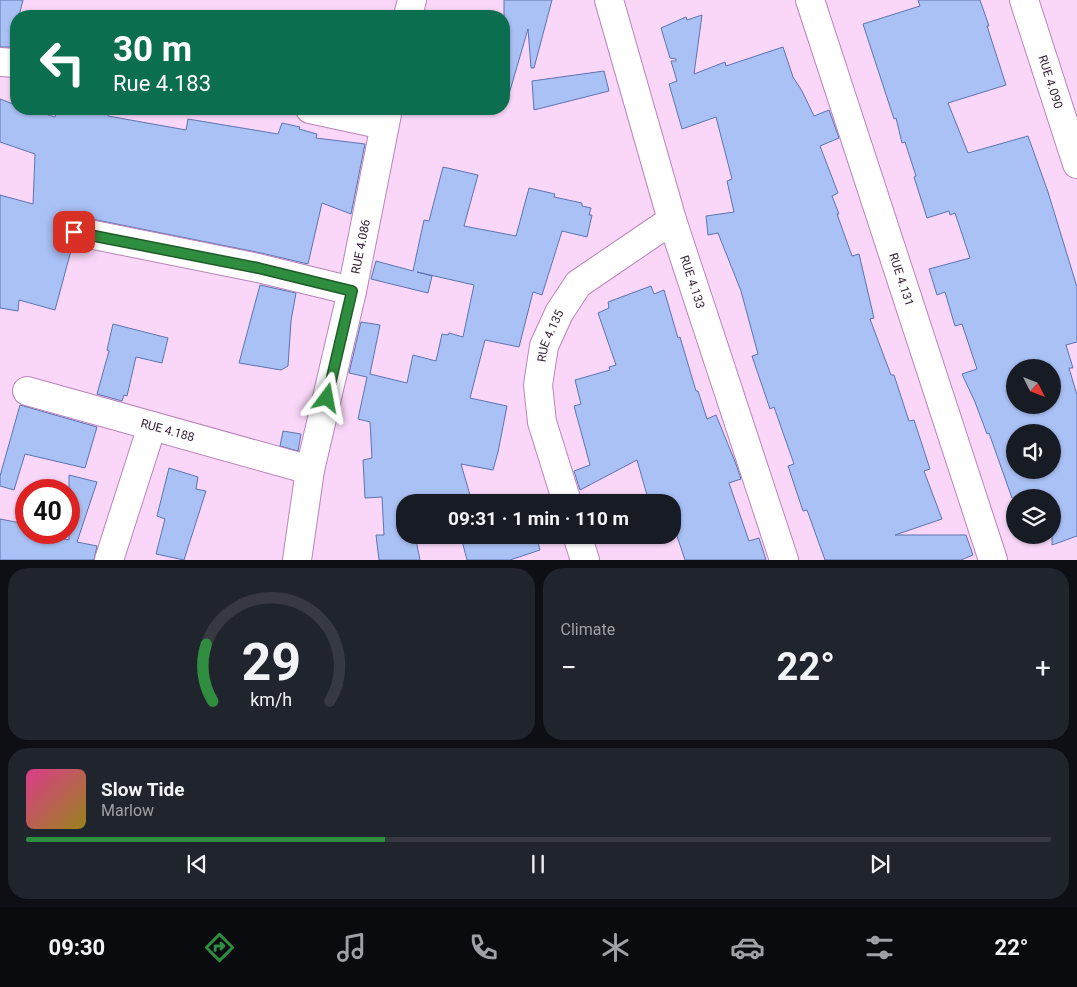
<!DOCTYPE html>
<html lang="en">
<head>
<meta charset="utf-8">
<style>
  :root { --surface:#171b24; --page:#20242c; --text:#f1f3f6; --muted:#9ea1a6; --line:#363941; --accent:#2f8d3f }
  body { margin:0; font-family:Roboto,sans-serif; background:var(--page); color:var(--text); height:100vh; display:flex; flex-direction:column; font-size:19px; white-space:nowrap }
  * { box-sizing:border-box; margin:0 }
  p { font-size:16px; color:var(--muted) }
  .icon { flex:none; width:28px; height:28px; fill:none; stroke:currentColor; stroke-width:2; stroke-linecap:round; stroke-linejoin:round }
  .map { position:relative; height:560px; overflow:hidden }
  .panel { display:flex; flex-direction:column; gap:8px; padding:8px; background:#0d0f14; flex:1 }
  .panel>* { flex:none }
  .banner { position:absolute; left:10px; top:10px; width:500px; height:105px; border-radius:20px; box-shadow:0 1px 4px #0004; background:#0b6e4f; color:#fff; overflow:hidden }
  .needle { width:32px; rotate:132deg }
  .controls { position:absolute; left:1006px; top:359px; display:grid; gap:10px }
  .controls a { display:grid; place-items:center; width:55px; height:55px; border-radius:50%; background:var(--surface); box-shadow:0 1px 4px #0004; font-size:25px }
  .speed { position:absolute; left:15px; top:479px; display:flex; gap:10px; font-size:25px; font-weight:700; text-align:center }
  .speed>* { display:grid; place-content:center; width:65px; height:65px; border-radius:50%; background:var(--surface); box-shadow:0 1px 4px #0004; line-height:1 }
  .speed .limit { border:8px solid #d22; background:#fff; color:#111 }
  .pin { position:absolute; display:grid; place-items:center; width:42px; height:42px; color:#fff; margin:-21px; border-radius:10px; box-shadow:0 2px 8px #0006 }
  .me { position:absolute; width:55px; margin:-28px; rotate:13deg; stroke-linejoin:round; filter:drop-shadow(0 0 4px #0008) }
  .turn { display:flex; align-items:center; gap:18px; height:105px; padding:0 20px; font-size:22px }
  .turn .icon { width:65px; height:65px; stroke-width:2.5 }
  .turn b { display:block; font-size:35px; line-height:42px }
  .big { font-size:38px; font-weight:700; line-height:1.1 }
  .panel .widget { flex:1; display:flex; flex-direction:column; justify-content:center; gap:8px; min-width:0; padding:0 18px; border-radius:20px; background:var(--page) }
  .panel .dial { align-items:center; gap:0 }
  .dial svg { height:130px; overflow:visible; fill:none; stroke:var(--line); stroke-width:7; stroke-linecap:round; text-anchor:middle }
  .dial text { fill:var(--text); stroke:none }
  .song { display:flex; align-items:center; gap:15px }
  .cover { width:60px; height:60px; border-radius:8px; background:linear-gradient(135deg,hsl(330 70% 55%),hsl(50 70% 35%)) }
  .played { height:5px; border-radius:2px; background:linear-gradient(90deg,var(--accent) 35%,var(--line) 35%) }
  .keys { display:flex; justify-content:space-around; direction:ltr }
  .heat { display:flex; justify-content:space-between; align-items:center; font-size:28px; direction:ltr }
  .panel .tiles { flex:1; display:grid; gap:8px; grid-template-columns:1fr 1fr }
  .widget:last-child { grid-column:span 2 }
  .trip { position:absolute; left:396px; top:494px; width:285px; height:50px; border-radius:20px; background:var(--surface); box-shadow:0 1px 4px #0004; font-weight:700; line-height:50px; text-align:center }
  .dock { display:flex; height:80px; justify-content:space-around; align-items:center; background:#090b0e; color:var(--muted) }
  .dock .icon { width:35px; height:35px }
  .dock .active { color:var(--accent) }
  .dock b { font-size:22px; color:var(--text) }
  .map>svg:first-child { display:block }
</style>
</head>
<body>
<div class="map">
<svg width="1077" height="560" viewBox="0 0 1077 560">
  <rect width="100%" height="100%" fill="#fad7f9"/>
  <!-- building -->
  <path fill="#aac1f5" stroke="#5c74b1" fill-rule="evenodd" d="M0 0H23L19 16H16V26L11 47H0Z
    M504 0H552L534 68H531L528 29 509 94H504Z
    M918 0H980L989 26H987L1006 85 948 103 968 153 1028 136 1048 192 1077 287V342L1066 345 1073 368H1069L1077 395V536L1052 545V498H1015V496V498H1012L989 433 987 434 975 402 962 374 977 369 962 324 955 326 945 292 937 295 929 269 970 258 955 213 950 215 949 211 927 218 914 177 916 176 905 142 902 143 896 118 894 119 863 24 920 6ZM1015 368H1052V405H1015ZM1015 432H1052V470H1015Z
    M702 15 694 74 725 62 726 66 783 47 793 77 802 91 814 116 829 110 839 138 820 146 838 193 832 196 839 214H837L852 256 859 254 874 318 870 319 891 375H894L909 421 914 420 930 469 924 471 942 519 895 535H966L973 555 961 560H825L807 510 803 511 788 466 794 464 774 407 770 409 752 356 758 354 741 291 718 233 708 235 706 216 734 212 727 181 732 179 716 117 682 129 669 84 677 81 671 61H676V59L670 58 661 28 686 17 687 20Z
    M604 71 609 91 534 110 532 81Z
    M0 99 16 105V109H30L55 117 58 109H109L108 116 186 130 188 119 278 134 282 123 300 127 299 129 317 134 316 138 365 144 351 214 322 203 308 264 261 253 77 216H69L63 220 59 228V236L63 242 72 247 55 310 19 300 18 311 0 308V195L33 204 35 154 0 142Z
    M443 167 478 175 464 226 516 236 529 188 555 194 554 197 582 203V206L591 208 589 215H592L587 237 562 231 542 295 533 292 519 347 485 340 470 398 507 406 498 452 493 470 461 464 472 502H405V535H415L420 560H379L376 535H384L382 497 365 498 363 460 372 458 370 422 358 419 367 377 349 373 361 322 380 325 370 374 407 383 413 355 436 361 442 334 448 335 449 333 463 337 474 285 417 272 432 276 428 293 371 279 376 261 413 271 424 220 429 221Z
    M260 285 296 293 291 321 288 366 281 370 239 363Z
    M651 286 654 294 664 290 678 338 680 337 696 391H698L707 419 716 415 736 464 741 479 729 483 749 541 759 538 766 560H685L672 521V502H649L637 460 580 490 574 471 590 465 574 406 581 404 575 380 610 370 609 367 616 365 598 313 609 308 608 302Z
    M113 324 168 338 162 363 136 357 127 396 124 395 122 401 97 394 109 351 107 350Z
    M20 405 97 427 85 468 25 454 14 490 0 486V476Z
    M283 431 301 434 298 451 280 446Z
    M169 468 198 477 196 489 206 491 184 560 156 554 165 519 157 516Z
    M69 475 97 482 77 542 97 546 94 560H0V519L26 524V532H37L69 540Z
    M434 535H536L540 550 510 560H467L461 537Z"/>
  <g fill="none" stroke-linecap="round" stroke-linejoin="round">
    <defs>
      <g id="minor">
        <path id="s1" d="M609 0 672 220 784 560"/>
        <path id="s2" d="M810 0 993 560"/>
        <path id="s3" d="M1024 0 1077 164"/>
        <path d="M408 16 412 0"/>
        <path d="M0 62 16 63"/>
        <path d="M310 109 384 125"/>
        <path d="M74 231 258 268 352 291"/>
        <path id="s4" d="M27 391 310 470"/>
        <path id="s5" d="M567 502 542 422 538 385 544 346 559 313 578 284 672 220"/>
        <path d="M577 535 585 560"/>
        <path d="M109 560 152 426"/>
        <path id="s6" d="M297 560 310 470 352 291 388 109"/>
      </g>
    </defs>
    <!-- minor casing -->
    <use href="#minor" stroke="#ba84ba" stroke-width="30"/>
    <!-- minor -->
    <use href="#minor" stroke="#fff" stroke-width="28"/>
  </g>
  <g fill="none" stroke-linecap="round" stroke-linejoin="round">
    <defs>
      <path id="route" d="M74 232 258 268 352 291 327 398"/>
    </defs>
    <!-- route casing -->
    <use href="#route" stroke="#1f5c29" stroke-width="12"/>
    <!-- route -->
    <use href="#route" stroke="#2f8d3f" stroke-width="9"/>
  </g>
  <g text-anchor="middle" stroke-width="4.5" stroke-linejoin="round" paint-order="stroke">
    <!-- street labels -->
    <g font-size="12" fill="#382238" stroke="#fad7f9">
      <text dy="4" stroke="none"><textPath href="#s3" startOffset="86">RUE 4.090</textPath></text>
      <text dy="4" stroke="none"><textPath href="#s6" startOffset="320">RUE 4.086</textPath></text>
      <text dy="4" stroke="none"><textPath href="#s2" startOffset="294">RUE 4.131</textPath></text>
      <text dy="4" stroke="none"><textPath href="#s1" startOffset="294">RUE 4.133</textPath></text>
      <text dy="4" stroke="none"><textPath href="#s5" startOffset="172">RUE 4.135</textPath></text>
      <text dy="4" stroke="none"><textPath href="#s4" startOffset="146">RUE 4.188</textPath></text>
    </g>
  </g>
</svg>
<div class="controls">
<a><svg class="needle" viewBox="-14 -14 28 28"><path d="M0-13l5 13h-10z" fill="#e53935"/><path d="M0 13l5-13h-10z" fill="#9ea1a6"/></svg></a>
<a><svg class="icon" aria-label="sound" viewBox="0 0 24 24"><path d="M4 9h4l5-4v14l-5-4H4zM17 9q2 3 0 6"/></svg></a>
<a><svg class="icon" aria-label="layers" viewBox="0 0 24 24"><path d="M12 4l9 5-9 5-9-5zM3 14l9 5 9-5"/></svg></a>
</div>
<div class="speed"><div class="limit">40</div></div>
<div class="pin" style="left:74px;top:232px;background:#d93025"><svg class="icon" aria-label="arrive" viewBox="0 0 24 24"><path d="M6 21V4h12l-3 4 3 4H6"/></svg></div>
<svg class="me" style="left:327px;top:398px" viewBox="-20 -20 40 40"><path d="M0-17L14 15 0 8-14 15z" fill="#2f8d3f" stroke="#fff" stroke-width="4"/></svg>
<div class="trip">09:31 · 1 min · 110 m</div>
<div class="banner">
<div class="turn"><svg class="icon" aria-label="left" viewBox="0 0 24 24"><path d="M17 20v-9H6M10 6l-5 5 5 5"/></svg><div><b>30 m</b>Rue 4.183</div></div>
</div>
</div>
<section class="panel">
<div class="tiles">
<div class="widget dial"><svg viewBox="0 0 100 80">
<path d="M14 69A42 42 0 1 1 86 69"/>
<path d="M14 69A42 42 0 0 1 10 34" stroke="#2f8d3f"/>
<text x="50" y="56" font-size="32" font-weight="700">29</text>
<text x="50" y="72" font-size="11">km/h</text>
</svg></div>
<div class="widget"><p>Climate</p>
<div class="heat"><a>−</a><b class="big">22°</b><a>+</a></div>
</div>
<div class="widget">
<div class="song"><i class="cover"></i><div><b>Slow Tide</b><p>Marlow</p></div></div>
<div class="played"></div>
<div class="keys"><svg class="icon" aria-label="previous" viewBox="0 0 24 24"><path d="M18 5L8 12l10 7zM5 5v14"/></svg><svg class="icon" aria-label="pause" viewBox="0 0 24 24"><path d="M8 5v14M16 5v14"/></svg><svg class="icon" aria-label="next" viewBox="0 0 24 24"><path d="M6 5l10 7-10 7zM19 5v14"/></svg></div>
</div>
</div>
</section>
<nav class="dock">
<b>09:30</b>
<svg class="icon active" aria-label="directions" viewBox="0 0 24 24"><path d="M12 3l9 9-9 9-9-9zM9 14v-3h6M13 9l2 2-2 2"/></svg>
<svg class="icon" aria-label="music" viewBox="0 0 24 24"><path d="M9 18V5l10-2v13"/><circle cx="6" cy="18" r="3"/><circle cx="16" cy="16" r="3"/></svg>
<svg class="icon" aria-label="phone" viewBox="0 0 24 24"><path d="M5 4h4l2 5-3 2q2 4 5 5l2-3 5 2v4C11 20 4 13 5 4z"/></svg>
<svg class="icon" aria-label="climate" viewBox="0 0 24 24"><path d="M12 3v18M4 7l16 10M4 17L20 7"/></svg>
<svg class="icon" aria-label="car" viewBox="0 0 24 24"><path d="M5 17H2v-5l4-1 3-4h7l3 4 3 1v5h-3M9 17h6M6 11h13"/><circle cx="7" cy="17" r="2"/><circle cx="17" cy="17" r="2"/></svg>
<svg class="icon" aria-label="filters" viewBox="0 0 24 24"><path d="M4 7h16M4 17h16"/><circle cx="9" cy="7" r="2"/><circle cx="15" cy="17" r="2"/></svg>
<b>22°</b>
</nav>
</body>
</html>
